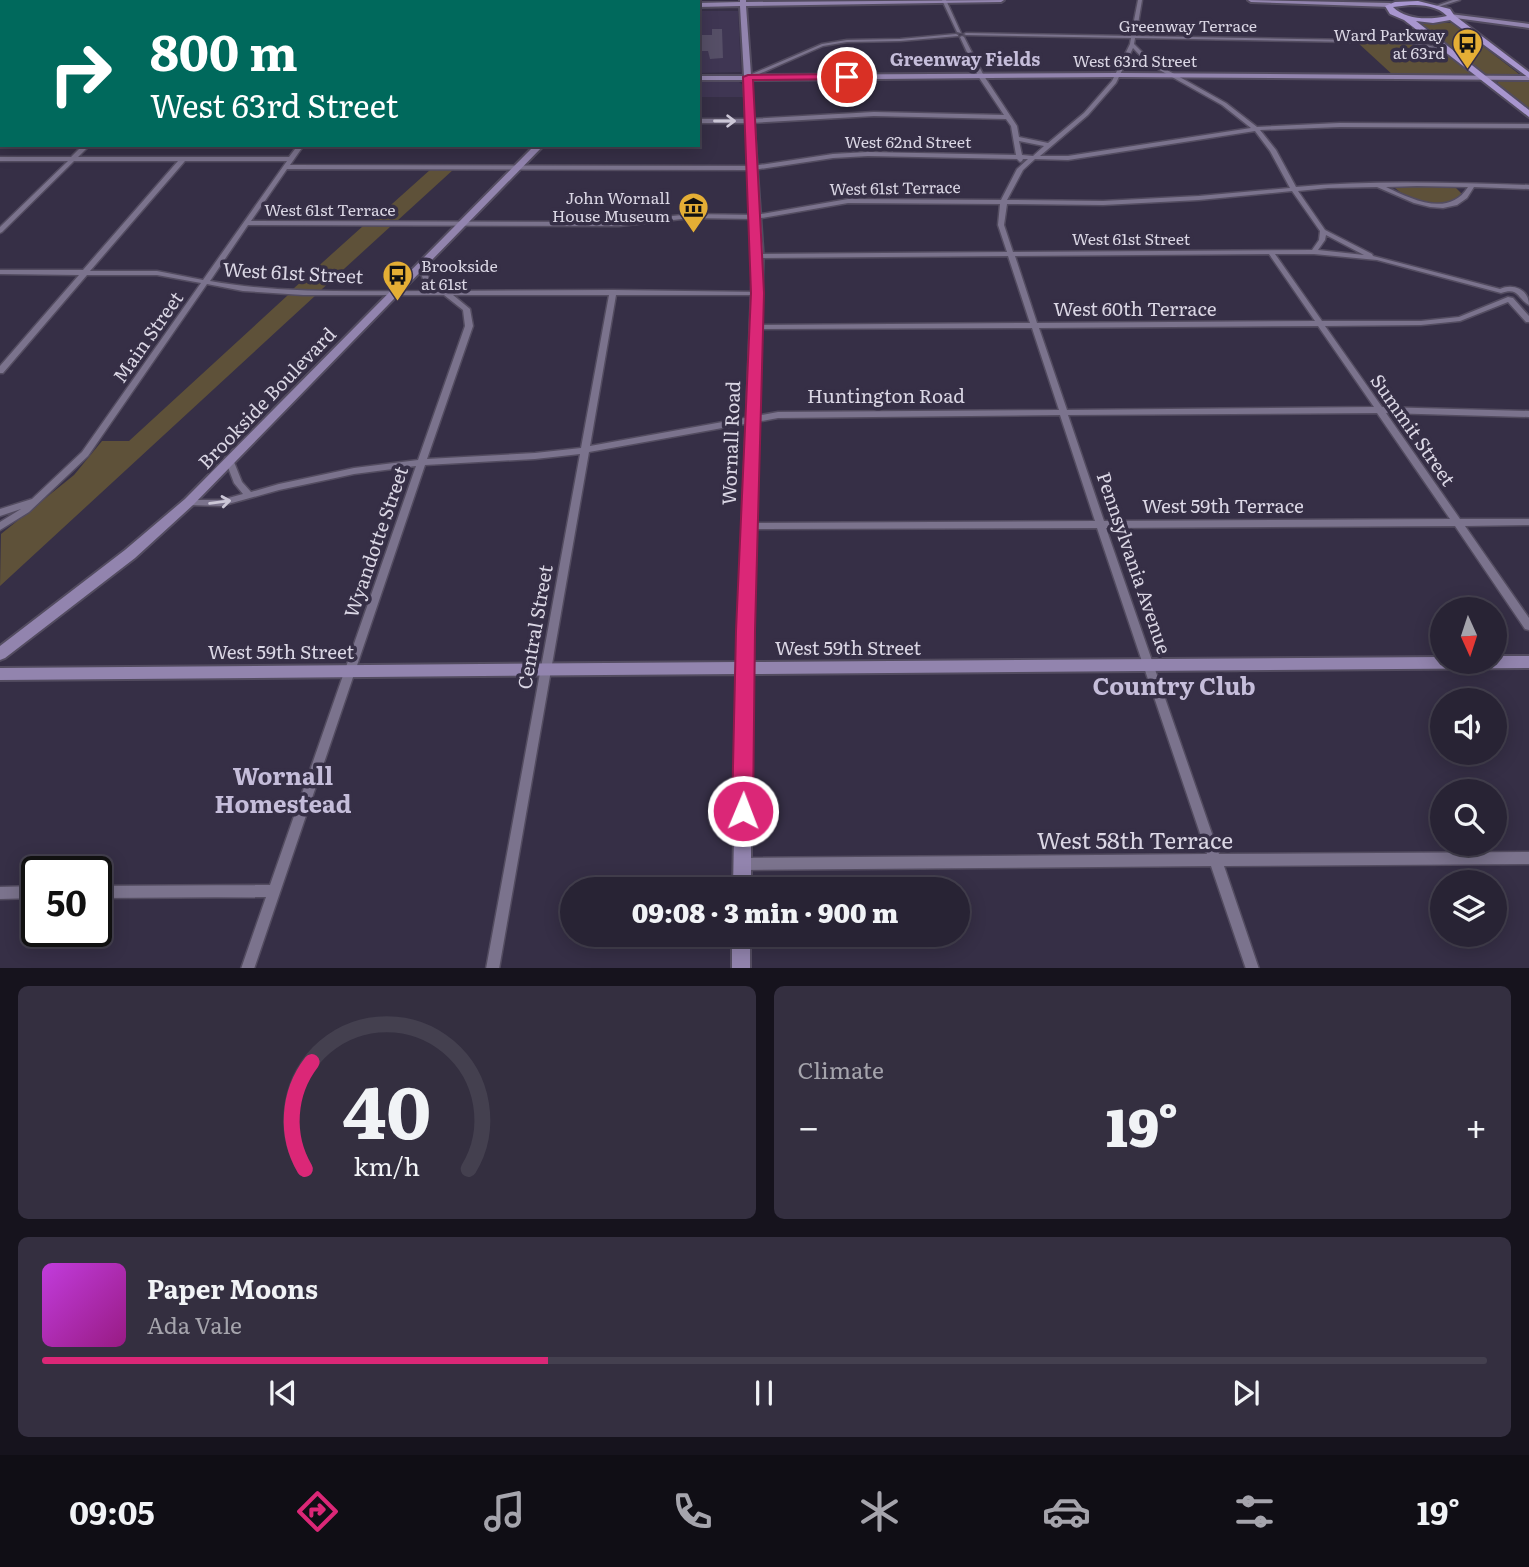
<!DOCTYPE html>
<html lang="en">
<head>
<meta charset="utf-8">
<style>
  :root { --surface:#282334; --page:#342f40; --text:#f1f3f6; --muted:#a5a4ac; --line:#44404f; --accent:#db2777 }
  body { margin:0; font-family:Literata,serif; background:var(--page); color:var(--text); height:100vh; display:flex; flex-direction:column; font-size:26px; white-space:nowrap }
  * { box-sizing:border-box; margin:0 }
  p { font-size:23px; color:var(--muted) }
  .icon { flex:none; width:38px; height:38px; fill:none; stroke:currentColor; stroke-width:2; stroke-linecap:round; stroke-linejoin:round }
  .map { position:relative; height:968px; overflow:hidden }
  .details { display:flex; flex-direction:column; gap:18px; padding:18px; background:#16131d; flex:1 }
  .details>* { flex:none }
  .hud { position:absolute; left:0px; top:0px; width:700px; height:147px; box-shadow:0 4px 18px #0003,0 0 0 2px var(--line); background:#00695c; color:#fff; overflow:hidden }
  .needle { width:46px; rotate:177deg }
  .tools { position:absolute; left:1430px; top:597px; display:grid; gap:14px }
  .tools a { display:grid; place-items:center; width:77px; height:77px; border-radius:50%; background:var(--surface); box-shadow:0 4px 18px #0003,0 0 0 2px var(--line); font-size:35px }
  .speed { position:absolute; left:21px; top:856px; display:flex; gap:14px; font-size:35px; font-weight:700; text-align:center }
  .speed>* { display:grid; place-content:center; width:91px; height:91px; border-radius:50%; background:var(--surface); box-shadow:0 4px 18px #0003,0 0 0 2px var(--line); line-height:1 }
  .speed .limit { border:4px solid #111; border-radius:10px; background:#fff; color:#111 }
  .pin { position:absolute; display:grid; place-items:center; width:60px; height:60px; color:#fff; margin:-30px; border:4px solid #fff; border-radius:50%; box-shadow:0 2px 7px #0007 }
  .me { position:absolute; width:77px; margin:-38px; rotate:1deg; stroke-linejoin:round; filter:drop-shadow(0 0 5px #0008) }
  .turn { display:flex; align-items:center; gap:24px; height:147px; padding:0 35px; font-size:32px }
  .turn .icon { width:91px; height:91px; stroke-width:2.5 }
  .turn b { display:block; font-size:49px; line-height:60px }
  .big { font-size:52px; font-weight:800; line-height:1.1 }
  .details .card { flex:1; display:flex; flex-direction:column; justify-content:center; gap:10px; min-width:0; padding:0 24px; border-radius:10px; background:var(--page) }
  .details .dial { align-items:center; gap:0 }
  .dial svg { height:182px; overflow:visible; fill:none; stroke:var(--line); stroke-width:7; stroke-linecap:round; text-anchor:middle }
  .dial text { fill:var(--text); stroke:none }
  .song { display:flex; align-items:center; gap:21px }
  .cover { width:84px; height:84px; border-radius:10px; background:linear-gradient(135deg,hsl(290 70% 55%),hsl(310 70% 35%)) }
  .played { height:7px; border-radius:4px; background:linear-gradient(90deg,var(--accent) 35%,var(--line) 35%) }
  .keys { display:flex; justify-content:space-around; direction:ltr }
  .heat { display:flex; justify-content:space-between; align-items:center; font-size:38px; direction:ltr }
  .details .tiles { flex:1; display:grid; gap:18px; grid-template-columns:1fr 1fr }
  .card:last-child { grid-column:span 2 }
  .trip { position:absolute; left:560px; top:877px; width:410px; height:70px; border-radius:35px; background:var(--surface); box-shadow:0 4px 18px #0003,0 0 0 2px var(--line); font-weight:800; line-height:70px; text-align:center }
  .menu { display:flex; height:112px; justify-content:space-around; align-items:center; background:#100e15; color:var(--muted) }
  .menu .icon { width:49px; height:49px }
  .menu .active { color:var(--accent) }
  .menu b { font-size:32px; color:var(--text) }
  .map>svg:first-child { display:block }
</style>
</head>
<body>
<div class="map">
<svg width="1529" height="969" viewBox="0 0 1529 969">
  <rect width="100%" height="100%" fill="#362f46"/>
  <!-- built -->
  <path fill="#3f3653" d="M698 11H738L741 72 698 73Z
    M698 81 739 82 744 86 745 97H698Z"/>
  <!-- green -->
  <path fill="#5e5139" d="M1417 22 1453 23 1519 74 1494 76 1485 74Z
    M1357 42C1404 44 1439 38 1474 76H1394Z
    M1499 81 1529 82V109L1496 84Z
    M431 169H454L397 221H373Z
    M1399 186H1454L1462 194 1461 198C1440 208 1412 203 1395 188Z
    M363 226H391L321 290 293 289Z
    M288 295H316L0 586 1 534 74 475 102 441H129Z"/>
  <!-- building -->
  <path fill="#564f67" d="M712 29H722L723 58 710 59 708 51H698V35H712Z"/>
  <g fill="none" stroke-linecap="round" stroke-linejoin="round">
    <defs>
      <path id="street" d="M70 0H75L74 2H69Z
        M152 0H157L156 2H151Z
        M236 0H241L240 2H235Z
        M319 0H323L322 2H318Z
        M400 0H405L404 2H399Z
        M484 0H488L487 2H483Z
        M566 0H570L569 2H565Z
        M634 0H639L638 2H633Z
        M942 0H946L961 33 957 32Z
        M1138 0H1142L1136 36 1410 41 1451 51 1449 52 1410 43 1135 38 1134 44 1151 61 1226 103 1257 127 1340 123 1529 124V128L1340 127 1260 130 1276 150 1296 187C1374 180 1451 183 1529 185V189L1474 187 1467 198 1457 205 1443 208 1430 207 1414 203 1377 187 1328 188 1298 191 1325 230 1372 254 1373 256 1500 289C1514 283 1529 290 1529 305 1517 298 1519 287 1501 293L1377 260 1314 254H1275L1322 321H1421L1459 317 1508 297 1513 298 1529 316V322H1526L1508 302 1460 321 1421 325 1325 326 1382 407 1529 411V417L1386 413 1460 519H1529V525L1465 526 1529 618V630L1525 629 1455 526 1106 528 1219 854 1529 852V864L1224 866 1259 969H1246L1211 866 742 870 738 868 736 864 738 860 742 858 1207 854 1097 528 749 529 746 528 744 526 746 524 749 523 1095 521 1060 415 778 418 589 452 499 969H486L580 454 535 459 425 465 254 969H241L266 897 96 898V886L270 885 416 466 354 474 279 490 221 506 189 505 186 504 185 502 186 500H221L243 494 234 483 226 462 230 459 234 462 242 482 251 492 279 484 354 468 418 460 465 326 463 310 444 295H303L243 291 207 284 88 456 29 512 0 530V522L21 509 0 516V509L32 499 82 452 201 283 157 275H87L3 373H0V366L79 275 0 274V270H83L178 161H74L2 232 0 233V227L68 161H0V157H71L83 145H90L78 157H289L298 145H304L290 165 753 166 833 154 868 152 1016 155 1011 126 1006 119 874 116 751 123H698V119H751L874 112 1004 115 978 76 960 37 962 36 964 37 984 76 1017 126 1019 137 1048 143 1084 113 1112 81 1130 44 1131 38 966 35 964 34 966 33 1131 36ZM1133 48 1147 63 1222 105 1251 128 1068 156H1040L1088 115 1116 83ZM1255 131 1270 151 1290 188 1199 196 1103 201 1007 200 1023 170 1035 159 1068 160ZM1019 141 1044 146 1033 156 1022 155ZM868 156 1017 159 1020 162 1022 161 1023 159H1028L1017 169 1001 200 848 199 756 215 691 214 619 222 251 221 287 169 753 170 833 158ZM185 161H287L203 280 157 271H90ZM1417 186 1468 187C1449 218 1411 199 1386 187ZM1292 191 1320 231 1319 240 1312 250 1013 252 1004 225 1007 204 1103 205 1199 200ZM848 203 1000 204 998 225 1007 252 758 254 755 256 758 258 1008 256 1030 323 757 325 753 327 754 329 1032 328 1059 410 778 412 590 446 616 295H757L761 293 759 292 613 290 441 291 431 283 424 266 421 264 418 266 425 284 432 291C358 291 283 294 210 281L248 225 619 226 691 218 756 219ZM1326 235 1364 255 1318 250 1325 240ZM1269 254 1315 321 1037 323 1015 256ZM453 295H609L581 448 535 453 427 459 473 326 470 309ZM1318 326 1374 407 1067 410 1039 328ZM1377 413 1450 519 1104 521 1068 415Z
        M1453 0H1460L1438 7 1436 6Z
        M956 34 958 35V36L900 41 847 42 823 46 750 78 745 77 822 44 847 40 900 39Z
        M0 38H2V40H0Z
        M0 51H2V55H0Z
        M2 126V130L0 131V127Z
        M37 886V898L0 899V887Z"/>
      <path id="secondary" d="M740 0H746V2L1004 0 1001 2 746 6 751 75 1118 73 1529 76V80L1118 77 751 80 763 256 751 662 1442 657V662H1494V656H1529V668L751 674V889H733L737 674 0 680V668L737 662 753 256 744 80H698V76H744L740 6 698 7V3L740 2Z
        M1248 0 1390 3 1393 5 1390 7 1251 2Z
        M0 2H2V6H0Z
        M1450 14 1529 24V28L1448 17V15Z
        M0 72H2V76H0Z
        M535 145H544L193 505 135 558 5 658 0 660V646L125 550 185 499Z
        M732 934H750V969H732Z"/>
      <path id="primary" d="M1418 1 1450 9 1454 15 1529 72V78L1450 20 1433 23 1416 21 1529 110V117L1404 20 1390 14 1385 6 1395 2ZM1410 5C1423 5 1438 6 1447 16 1429 20 1406 20 1393 7Z"/>
    </defs>
    <!-- street casing -->
    <use href="#street" stroke="#534c60" stroke-width="3"/>
    <!-- secondary casing -->
    <use href="#secondary" stroke="#534c60" stroke-width="4"/>
    <!-- primary casing -->
    <use href="#primary" stroke="#534c60" stroke-width="4"/>
    <!-- street -->
    <use href="#street" fill="#7b738d" fill-rule="evenodd"/>
    <!-- secondary -->
    <use href="#secondary" fill="#9284ae" fill-rule="evenodd"/>
    <!-- primary -->
    <use href="#primary" fill="#a896cf" fill-rule="evenodd"/>
  </g>
  <!-- one-way arrows -->
  <defs><path id="oneway-shaft" d="M-6 0H5M1.5-3L5.5 0L1.5 3" fill="none" stroke-width="1.6" stroke-linecap="round" stroke-linejoin="round" transform="scale(1.75)"/></defs>
  <g stroke="#ccc7d7">
    <use href="#oneway-shaft" transform="translate(725 121)"/>
    <use href="#oneway-shaft" transform="translate(220 502) rotate(-7)"/>
  </g>
  <!-- route -->
  <path fill="#db2777" stroke="#8e194d" stroke-width="2" d="M847 74 851 77 850 79 753 80 764 293 755 631 753 811 750 819 743 822 735 819 732 811 736 631 751 293 743 77 748 75Z"/>
  <!-- icons -->
  <defs>
    <symbol id="bus-pin" viewBox="-11 -11 22 30"><path d="M0 17L-7.5 6A9.5 9.5 0 1 1 7.5 6Z" fill="#e4ae35" stroke="#362f46"/><path d="M-5-6H5V4H4V6H2V4H-2V6H-4V4H-5ZM-3.5-4V0h7V-4ZM-3.5 1.2v1.5H-2V1.2ZM2 1.2v1.5H3.5V1.2Z" fill="#111"/></symbol>
    <symbol id="museum-pin" viewBox="-11 -11 22 30"><path d="M0 17L-7.5 6A9.5 9.5 0 1 1 7.5 6Z" fill="#e4ae35" stroke="#362f46"/><path d="M0-6L6-3V-2H-6V-3ZM-5-1h2V3h-2ZM-1-1h2V3h-2ZM3-1h2V3H3ZM-6 4H6V6H-6Z" fill="#111"/></symbol>
  </defs>
  <g fill-rule="evenodd">
    <use href="#bus-pin" x="1450" y="26" width="35" height="47"/>
    <use href="#museum-pin" x="676" y="190" width="35" height="47"/>
    <use href="#bus-pin" x="380" y="258" width="35" height="47"/>
  </g>
  <g text-anchor="middle" stroke-width="7" stroke-linejoin="round" paint-order="stroke">
    <!-- far-street labels -->
    <g font-size="16" fill="#dad6e4" stroke="#362f46">
      <text x="1188" y="32">Greenway Terrace</text>
      <text x="1135" y="67">West 63rd Street</text>
      <text x="908" y="148">West 62nd Street</text>
      <text transform="translate(895 188) rotate(-1)" y="6">West 61st Terrace</text>
      <text x="330" y="216">West 61st Terrace</text>
      <text x="1131" y="245">West 61st Street</text>
    </g>
    <!-- far-poi labels -->
    <g font-size="16" fill="#dad6e4" stroke="#362f46" text-anchor="end">
      <text x="1445" y="41">Ward Parkway<tspan x="1445" dy="18">at 63rd</tspan></text>
      <text x="670" y="204">John Wornall<tspan x="670" dy="18">House Museum</tspan></text>
      <text x="421" y="272" text-anchor="start">Brookside<tspan x="421" dy="18">at 61st</tspan></text>
    </g>
    <!-- far-neighbourhood labels -->
    <g font-size="18" font-weight="bold" fill="#c5bdda" stroke="#362f46">
      <text x="965" y="66">Greenway Fields</text>
    </g>
    <!-- street labels -->
    <g font-size="19" fill="#dad6e4" stroke="#362f46">
      <text transform="translate(293 273) rotate(3)" y="7">West 61st Street</text>
      <text x="1135" y="316">West 60th Terrace</text>
      <text transform="translate(148 337) rotate(-55)" y="7">Main Street</text>
      <text x="886" y="403">Huntington Road</text>
      <text transform="translate(267 398) rotate(-46)" y="7">Brookside Boulevard</text>
      <text transform="translate(1413 430) rotate(55)" y="7">Summit Street</text>
      <text transform="translate(731 443) rotate(-88)" y="7">Wornall Road</text>
      <text x="1223" y="513">West 59th Terrace</text>
      <text transform="translate(376 542) rotate(-71)" y="7">Wyandotte Street</text>
      <text transform="translate(1134 563) rotate(71)" y="7">Pennsylvania Avenue</text>
      <text transform="translate(535 627) rotate(-80)" y="7">Central Street</text>
      <text x="848" y="655">West 59th Street</text>
      <text x="281" y="659">West 59th Street</text>
    </g>
    <!-- near-street labels -->
    <g font-size="23" fill="#dad6e4" stroke="#362f46">
      <text x="1135" y="849">West 58th Terrace</text>
    </g>
    <!-- near-neighbourhood labels -->
    <g font-size="24" font-weight="bold" fill="#c5bdda" stroke="#362f46">
      <text x="1174" y="695">Country Club</text>
      <text x="283" y="785">Wornall<tspan x="283" dy="28">Homestead</tspan></text>
    </g>
  </g>
</svg>
<div class="tools">
<a><svg class="needle" viewBox="-14 -14 28 28"><path d="M0-13l5 13h-10z" fill="#e53935"/><path d="M0 13l5-13h-10z" fill="#a5a4ac"/></svg></a>
<a><svg class="icon" aria-label="sound" viewBox="0 0 24 24"><path d="M4 9h4l5-4v14l-5-4H4zM17 9q2 3 0 6"/></svg></a>
<a><svg class="icon" aria-label="search" viewBox="0 0 24 24"><circle cx="10" cy="10" r="6"/><path d="M15 15l6 6"/></svg></a>
<a><svg class="icon" aria-label="layers" viewBox="0 0 24 24"><path d="M12 4l9 5-9 5-9-5zM3 14l9 5 9-5"/></svg></a>
</div>
<div class="speed"><div class="limit">50</div></div>
<div class="pin" style="left:847px;top:77px;background:#d93025"><svg class="icon" aria-label="arrive" viewBox="0 0 24 24"><path d="M6 21V4h12l-3 4 3 4H6"/></svg></div>
<svg class="me" style="left:743px;top:811px" viewBox="-20 -20 40 40"><circle r="17" fill="#db2777" stroke="#fff" stroke-width="3"/><path d="M0-11L8 9 0 5-8 9z" fill="#fff"/></svg>
<div class="trip">09:08 · 3 min · 900 m</div>
<div class="hud">
<div class="turn"><svg class="icon" aria-label="right" viewBox="0 0 24 24"><path d="M7 20v-9h11M14 6l5 5-5 5"/></svg><div><b>800 m</b>West 63rd Street</div></div>
</div>
</div>
<section class="details">
<div class="tiles">
<div class="card dial"><svg viewBox="0 0 100 80">
<path d="M14 69A42 42 0 1 1 86 69"/>
<path d="M14 69A42 42 0 0 1 17 22" stroke="#db2777"/>
<text x="50" y="56" font-size="32" font-weight="700">40</text>
<text x="50" y="72" font-size="11">km/h</text>
</svg></div>
<div class="card"><p>Climate</p>
<div class="heat"><a>−</a><b class="big">19°</b><a>+</a></div>
</div>
<div class="card">
<div class="song"><i class="cover"></i><div><b>Paper Moons</b><p>Ada Vale</p></div></div>
<div class="played"></div>
<div class="keys"><svg class="icon" aria-label="previous" viewBox="0 0 24 24"><path d="M18 5L8 12l10 7zM5 5v14"/></svg><svg class="icon" aria-label="pause" viewBox="0 0 24 24"><path d="M8 5v14M16 5v14"/></svg><svg class="icon" aria-label="next" viewBox="0 0 24 24"><path d="M6 5l10 7-10 7zM19 5v14"/></svg></div>
</div>
</div>
</section>
<nav class="menu">
<b>09:05</b>
<svg class="icon active" aria-label="directions" viewBox="0 0 24 24"><path d="M12 3l9 9-9 9-9-9zM9 14v-3h6M13 9l2 2-2 2"/></svg>
<svg class="icon" aria-label="music" viewBox="0 0 24 24"><path d="M9 18V5l10-2v13"/><circle cx="6" cy="18" r="3"/><circle cx="16" cy="16" r="3"/></svg>
<svg class="icon" aria-label="phone" viewBox="0 0 24 24"><path d="M5 4h4l2 5-3 2q2 4 5 5l2-3 5 2v4C11 20 4 13 5 4z"/></svg>
<svg class="icon" aria-label="climate" viewBox="0 0 24 24"><path d="M12 3v18M4 7l16 10M4 17L20 7"/></svg>
<svg class="icon" aria-label="car" viewBox="0 0 24 24"><path d="M5 17H2v-5l4-1 3-4h7l3 4 3 1v5h-3M9 17h6M6 11h13"/><circle cx="7" cy="17" r="2"/><circle cx="17" cy="17" r="2"/></svg>
<svg class="icon" aria-label="filters" viewBox="0 0 24 24"><path d="M4 7h16M4 17h16"/><circle cx="9" cy="7" r="2"/><circle cx="15" cy="17" r="2"/></svg>
<b>19°</b>
</nav>
</body>
</html>
